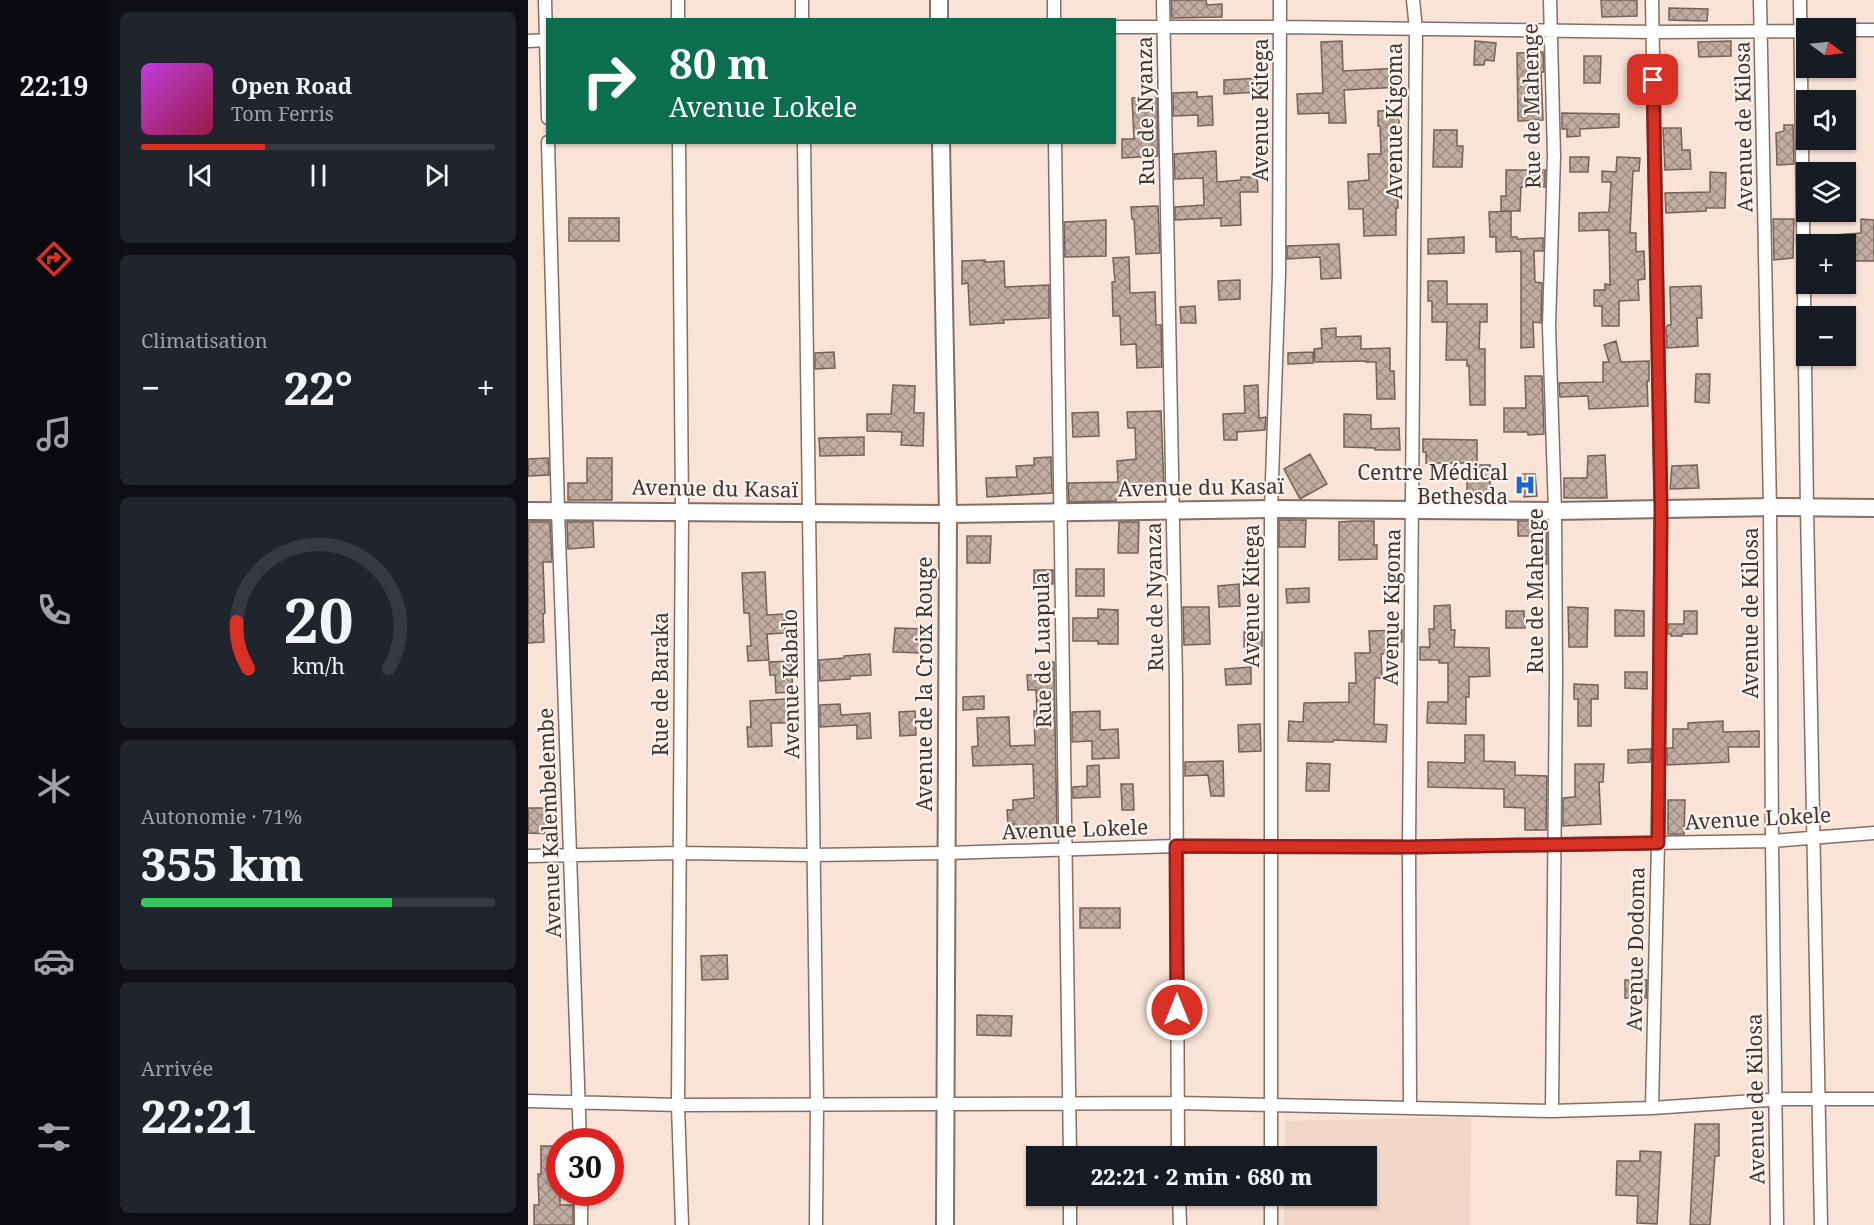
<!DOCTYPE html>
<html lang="fr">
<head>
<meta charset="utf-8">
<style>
  :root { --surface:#171b24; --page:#20242c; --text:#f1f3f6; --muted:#9ea1a6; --line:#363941; --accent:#d93025 }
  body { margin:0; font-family:"Noto Serif",serif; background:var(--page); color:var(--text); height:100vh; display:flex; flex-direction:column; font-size:22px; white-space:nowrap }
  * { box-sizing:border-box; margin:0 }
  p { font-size:20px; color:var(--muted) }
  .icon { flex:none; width:33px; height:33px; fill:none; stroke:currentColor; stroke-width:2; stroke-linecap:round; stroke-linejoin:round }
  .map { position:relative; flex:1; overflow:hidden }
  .side { display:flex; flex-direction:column; gap:12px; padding:12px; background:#0d0f14; width:420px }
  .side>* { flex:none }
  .banner { position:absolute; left:18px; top:18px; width:570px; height:126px; border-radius:0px; box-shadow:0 2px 4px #0004; background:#0b6e4f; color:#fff; overflow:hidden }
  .needle { width:39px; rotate:105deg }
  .controls { position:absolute; left:1268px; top:18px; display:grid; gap:12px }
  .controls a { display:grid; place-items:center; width:60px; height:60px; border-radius:0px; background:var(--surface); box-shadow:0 2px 4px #0004; font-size:30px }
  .speed { position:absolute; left:18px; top:1128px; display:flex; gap:12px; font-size:30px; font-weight:700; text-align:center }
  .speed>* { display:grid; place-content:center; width:78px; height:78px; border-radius:50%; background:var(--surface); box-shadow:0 2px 4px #0004; line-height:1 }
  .speed .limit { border:9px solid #d22; background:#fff; color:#111 }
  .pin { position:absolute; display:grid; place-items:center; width:51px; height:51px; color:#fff; margin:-26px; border-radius:12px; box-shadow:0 3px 9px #0006 }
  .me { position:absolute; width:66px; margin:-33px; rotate:0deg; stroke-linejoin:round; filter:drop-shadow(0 0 4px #0008) }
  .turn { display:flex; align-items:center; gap:21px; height:126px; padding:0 24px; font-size:27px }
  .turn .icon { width:78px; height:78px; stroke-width:2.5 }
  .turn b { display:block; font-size:42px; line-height:51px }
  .big { font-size:45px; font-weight:800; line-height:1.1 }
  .side .card { flex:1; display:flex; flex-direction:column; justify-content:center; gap:9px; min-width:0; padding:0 21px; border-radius:9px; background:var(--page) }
  .side .dial { align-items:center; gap:0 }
  .dial svg { height:156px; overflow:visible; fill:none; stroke:var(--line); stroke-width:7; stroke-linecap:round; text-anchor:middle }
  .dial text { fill:var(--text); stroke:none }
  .song { display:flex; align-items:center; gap:18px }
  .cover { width:72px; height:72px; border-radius:9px; background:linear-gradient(135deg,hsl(290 70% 55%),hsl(340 70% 35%)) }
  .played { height:6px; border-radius:3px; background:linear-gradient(90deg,var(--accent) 35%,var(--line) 35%) }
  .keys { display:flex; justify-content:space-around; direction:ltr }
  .heat { display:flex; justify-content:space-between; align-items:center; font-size:33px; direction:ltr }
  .charge { height:9px; border-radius:4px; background:linear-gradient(90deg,#34c759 71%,var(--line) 0) }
  .trip { position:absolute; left:498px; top:1146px; width:351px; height:60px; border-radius:0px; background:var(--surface); box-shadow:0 2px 4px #0004; font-weight:800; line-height:60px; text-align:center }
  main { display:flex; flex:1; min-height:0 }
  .dock { display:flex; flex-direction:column; width:108px; justify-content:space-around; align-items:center; background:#090b0e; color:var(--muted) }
  .dock .icon { width:42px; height:42px }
  .dock .selected { color:var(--accent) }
  .dock b { font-size:27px; color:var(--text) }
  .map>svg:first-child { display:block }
</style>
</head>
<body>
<main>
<nav class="dock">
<b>22:19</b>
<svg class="icon selected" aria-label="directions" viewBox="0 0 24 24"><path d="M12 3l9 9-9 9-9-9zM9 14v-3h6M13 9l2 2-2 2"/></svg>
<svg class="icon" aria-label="music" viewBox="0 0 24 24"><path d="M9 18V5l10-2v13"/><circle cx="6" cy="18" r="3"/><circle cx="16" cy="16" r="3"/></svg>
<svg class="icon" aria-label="phone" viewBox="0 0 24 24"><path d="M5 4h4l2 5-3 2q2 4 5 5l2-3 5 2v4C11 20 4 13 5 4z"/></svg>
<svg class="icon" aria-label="climate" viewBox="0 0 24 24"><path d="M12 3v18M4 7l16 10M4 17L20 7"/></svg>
<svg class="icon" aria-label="car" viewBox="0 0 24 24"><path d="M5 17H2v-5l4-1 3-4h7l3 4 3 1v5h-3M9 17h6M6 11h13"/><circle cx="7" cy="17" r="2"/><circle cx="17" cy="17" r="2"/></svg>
<svg class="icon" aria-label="filters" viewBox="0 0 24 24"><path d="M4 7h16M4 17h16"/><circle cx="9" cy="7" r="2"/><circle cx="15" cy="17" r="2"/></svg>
</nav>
<section class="side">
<div class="card">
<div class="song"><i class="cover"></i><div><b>Open Road</b><p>Tom Ferris</p></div></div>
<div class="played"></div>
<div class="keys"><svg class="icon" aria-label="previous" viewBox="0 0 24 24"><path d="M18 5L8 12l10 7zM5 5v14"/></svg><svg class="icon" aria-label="pause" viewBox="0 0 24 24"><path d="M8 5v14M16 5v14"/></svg><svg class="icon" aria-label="next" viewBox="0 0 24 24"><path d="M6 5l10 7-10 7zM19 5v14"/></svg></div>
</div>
<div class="card"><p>Climatisation</p>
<div class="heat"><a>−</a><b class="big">22°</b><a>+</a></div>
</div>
<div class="card dial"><svg viewBox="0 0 100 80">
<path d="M14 69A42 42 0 1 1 86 69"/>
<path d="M14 69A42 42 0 0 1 8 45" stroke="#d93025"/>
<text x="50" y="56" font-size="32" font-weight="700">20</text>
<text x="50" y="72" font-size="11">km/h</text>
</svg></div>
<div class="card"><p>Autonomie · 71%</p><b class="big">355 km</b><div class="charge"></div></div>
<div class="card"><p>Arrivée</p><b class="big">22:21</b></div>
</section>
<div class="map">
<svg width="1346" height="1225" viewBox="0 0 1346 1225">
  <defs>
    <pattern id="building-cross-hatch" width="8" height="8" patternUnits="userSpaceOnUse" patternTransform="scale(1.5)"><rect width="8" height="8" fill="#c1aca1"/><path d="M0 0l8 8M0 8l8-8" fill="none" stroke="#9e8d84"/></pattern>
  </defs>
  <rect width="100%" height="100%" fill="#f9e3d7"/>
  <!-- built -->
  <path fill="#f1d5c6" d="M943 1117 942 1225H756V1196H838V1156H757V1121Z"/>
  <!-- building -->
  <path fill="url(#building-cross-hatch)" stroke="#746258" stroke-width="1.5" d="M643 0H678L679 5 694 4V17L644 18Z
    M1073 0H1109V16L1074 17Z
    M1141 8 1180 9 1179 21 1141 20Z
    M814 41 815 71 872 68 873 87 816 90 818 123H801V113L770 114 769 94 795 93 793 42Z
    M947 41 968 43 966 61 957 60 956 65H946Z
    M1203 41V56L1171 57 1170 42Z
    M1015 52 1016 72H1013L1015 120 990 121 989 53Z
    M1056 56H1073L1072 83H1056Z
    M733 78V92L696 94V80Z
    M669 92V97L684 96 685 125 670 126V115L645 116V93Z
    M629 97 630 156 594 158V139H606L604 98Z
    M871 110V125H867L870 208H868V235L836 236 835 209H821L820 182 841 180 840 154H853L852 126H850V111Z
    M1034 113 1091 114V127L1052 129V136L1039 137V129H1034Z
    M1256 125H1265L1266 164 1249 165 1248 133 1256 131Z
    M1135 128H1153L1154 150H1162L1163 169 1137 170Z
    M906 130H929V146H935L934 167H905Z
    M688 151 689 182 713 180V177H729L730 192H712L713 225 693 226V218L647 220V207L676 205 675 178 647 179 646 154Z
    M1042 157H1061L1060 172H1042Z
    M1089 157 1112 158 1111 171H1105L1102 233H1108V252L1116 251 1117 279 1110 280 1111 300 1091 301V326H1074V306H1066V290H1077V284L1082 285 1081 230 1051 231V213L1081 212 1083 182H1074V171L1088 172Z
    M978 170H1017V187H993L992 211H973V196H978Z
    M1182 172 1198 173 1197 208H1178V211L1138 213 1137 193 1182 192Z
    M630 206 632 253 608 254 606 219H604L603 207Z
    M983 211V237H989V239L1015 238V251H1006L1007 282 1014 283 1013 323 1005 322 1006 347 993 348V251L968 252V237H962L961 212Z
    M41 218H91V241H41Z
    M1245 219H1266L1265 258 1246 260Z
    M1333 219 1346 220V261H1317V244H1293V236L1333 233Z
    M578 220V256L537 257 536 222Z
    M936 237V253L900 254V239Z
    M811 244 813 278 793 279 792 257 759 259V246Z
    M601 257 602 293 627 292 628 325H633L634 367 609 368 608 344 593 345 592 316H585L584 282H587L585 258Z
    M457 260V262L476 261 477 287 521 285V318L475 320 476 323 442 325 440 283 434 284V261Z
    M712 280V299L691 300 690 281Z
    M900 281H919V304H959V322H952L951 349H957V405H942L941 366H939V360H918L919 322H904V301H900Z
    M1173 286 1174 318H1169L1170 346 1139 348 1138 327 1140 325H1143L1142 287Z
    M667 306 668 323H653L652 307Z
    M808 328V337L833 336V349L862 348V371H866L867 399H849L848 362H838V361L787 362 786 349 794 348 793 329Z
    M1088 341 1093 362 1121 361V381H1119L1120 406 1061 409 1060 396 1032 397 1031 383 1075 382V362H1081L1076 345Z
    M306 352 307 368 287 369V353Z
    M785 352V363L760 364V353Z
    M1168 374H1182L1181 403 1167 402Z
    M997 376H1014L1016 434 1000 435V432H976V408H998Z
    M365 385 387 386 386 413H396L395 446 373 445 374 432 339 431V414H363Z
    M730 385 731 418 738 417 737 430 709 432V440H696L695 414 717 413 716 386Z
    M633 411 636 490 604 492V497L588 498V501L541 502 540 483 590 482 589 461 608 459 607 428H600L599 412Z
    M570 412 571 436 545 437 544 413Z
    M816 414 843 415V429L871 428 872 450H847V448L816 447Z
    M336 437V455L292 456 291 438Z
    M895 439 949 440V465H962V494L939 495V463H898V452H895Z
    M782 454 799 484 772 499 756 469Z
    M1077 455 1079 498H1036V478H1059L1060 456Z
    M523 457 524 493 459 497 458 478 489 477 488 466 506 465V458Z
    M20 458 21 475 0 476V459Z
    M59 458H84V500H40V483H59Z
    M1169 465 1171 488 1142 489 1144 466Z
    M995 474H1007L1009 496 996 497Z
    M751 520H778L777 547H751Z
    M825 521H846V545H849V559L811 560V522Z
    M990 521H1019V564H1005L1004 536H990Z
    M0 522H22L24 562H15L17 613 15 614 16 642 0 643Z
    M39 522H65L66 547 40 549Z
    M591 522H611L610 553H590Z
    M439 536H463L462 563H439Z
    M548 569H576V596H548Z
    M506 570H525V584H506Z
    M237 572 239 615 257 614 258 633 239 634 241 660 220 661 219 646H223L221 613H216L214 573Z
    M711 584 712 606 691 607 690 586Z
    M781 588V602L759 603 758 589Z
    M922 605 923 630H927L926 647 961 648 962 676 941 677V697H938V724L899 723 900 702H920V663H911V660H892V647H902L901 629H906V606Z
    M655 607H681L682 644 656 645Z
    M1040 607 1060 608 1059 647H1041Z
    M570 609 590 610V644H570V641H545V618H570Z
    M1087 610 1116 611V636H1087Z
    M978 611H996L997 628H978Z
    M1156 611H1169V634H1154V636H1143V634H1140V624H1156Z
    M367 628 396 629 395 653 365 652Z
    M874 630V642H863V653L853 654 854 678H847L846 724 859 725 858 742 805 740V742L760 741 761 721 775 722 776 703 821 702V683H828L827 653H842L841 631Z
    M716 632H734V646L716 647Z
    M342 654 343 675 322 676V679L292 681 291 660 316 658V656Z
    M263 661 265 692 248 693 247 675H242L241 662Z
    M515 662H526L529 835 486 837V824H480L479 810H485V800L506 798 505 764 445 766 444 747 450 746 449 718 481 717 482 746 507 745 506 711H509L508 690H500L499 675 515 674Z
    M723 667V684L698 685 697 669Z
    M1097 672H1119V689L1097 688Z
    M1046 684 1070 685V699H1063V726H1050V699H1046Z
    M456 696V709L435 710V697Z
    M258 699 259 723H243L244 746 220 747 219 727H223L222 701Z
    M312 704 313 715 342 713 343 738 329 739V725L292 727V705Z
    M387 711 388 735 372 736 371 712Z
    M572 711V730L590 729 591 758 564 759V741L544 742V712Z
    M1195 721V732L1231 731V747H1200L1201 762 1139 765V748H1145V729H1160V723Z
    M732 724 733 751 711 752 710 725Z
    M937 735H956V761L987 762V775L1019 776 1018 830H997V808L976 807V789L900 787V762L937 763Z
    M1121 749H1123L1122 762 1100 763V750Z
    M695 761 696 796H683L680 775 657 776V762Z
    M779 763 802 764 801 791H778Z
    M1047 764H1076L1075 782H1071L1073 824 1035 826V798L1047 797Z
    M571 765 572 797 545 798V787L559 786V766Z
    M593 784H605L606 810H594Z
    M1140 800H1157L1156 834H1140Z
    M0 808H27V834L0 833Z
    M552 908H592V928H552Z
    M199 955 200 979 174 980 173 956Z
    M1097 980H1119L1118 998H1097Z
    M449 1015 484 1016 483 1036 449 1035Z
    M1167 1124H1191V1156H1187L1182 1225H1162Z
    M13 1146H32V1205H45V1225H6V1205H11L10 1174H13Z
    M1112 1151 1133 1152 1129 1224 1109 1223 1110 1196 1088 1195 1089 1161H1112Z"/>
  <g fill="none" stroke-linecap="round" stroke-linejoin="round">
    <defs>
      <path id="street" d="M17 0 20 118
        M274 0V20
        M635 0 648 682 650 1156
        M1022 0 1026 156 1021 327 1027 511 1028 677 1024 1111
        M1124 0 1133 511 1130 843 1124 1108
        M1232 0 1242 508 1244 841 1249 1225
        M1272 0 1279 509 1293 1225
        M150 20V0
        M526 20V0
        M586 27H753L1124 32 1278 31
        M1317 30H1346
        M0 41 20 40
        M20 142 30 510 52 1142
        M151 142 154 511 150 1105 154 1225
        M276 142 289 1104 288 1225
        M527 142 542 1156
        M0 856 152 853 284 855 419 853 648 846 881 847 1244 841 1346 833
        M0 1101 150 1105 650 1103 1024 1111 1124 1108 1255 1099H1346
        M882 1107 881 847 888 29 885 0
        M743 1156V509L751 274 752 0
        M53 1192V1225
        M542 1196V1225
        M651 1196 652 1225
        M743 1196V1225"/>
      <path id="secondary" d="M411 0V20
        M413 142 420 514 417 1225
        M0 511 420 514 743 509 1027 511 1246 507 1346 508"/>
    </defs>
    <!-- street casing -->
    <use href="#street" stroke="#826f65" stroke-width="15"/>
    <!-- secondary casing -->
    <use href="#secondary" stroke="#826f65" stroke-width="20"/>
    <!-- street -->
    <use href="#street" stroke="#fff" stroke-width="12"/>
    <!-- secondary -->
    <use href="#secondary" stroke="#fff" stroke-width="16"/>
  </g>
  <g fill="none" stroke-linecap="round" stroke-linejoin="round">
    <defs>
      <path id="route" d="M649 1010 648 846 881 847 1130 843 1133 511 1125 80"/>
    </defs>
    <!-- route casing -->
    <use href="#route" stroke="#8d1f18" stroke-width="15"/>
    <!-- route -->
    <use href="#route" stroke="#d93025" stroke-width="10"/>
  </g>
  <!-- icons -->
  <defs>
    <symbol id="hospital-bare" viewBox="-9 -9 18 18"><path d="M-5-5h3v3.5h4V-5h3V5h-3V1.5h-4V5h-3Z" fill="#1b65d0" stroke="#fcf3ee" stroke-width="2.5" paint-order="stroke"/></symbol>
  </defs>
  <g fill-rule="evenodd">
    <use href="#hospital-bare" x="982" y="470" width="30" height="30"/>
  </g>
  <g text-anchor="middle" stroke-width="4.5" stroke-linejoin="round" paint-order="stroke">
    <!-- street labels -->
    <g font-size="21" fill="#3e3531" stroke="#fcf3ee">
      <text transform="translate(1004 106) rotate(-91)" y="7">Rue de Mahenge</text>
      <text transform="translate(733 110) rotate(-90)" y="7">Avenue Kitega</text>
      <text transform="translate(618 111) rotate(-91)" y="7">Rue de Nyanza</text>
      <text transform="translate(867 121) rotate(-90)" y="7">Avenue Kigoma</text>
      <text transform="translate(1216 127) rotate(-91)" y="7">Avenue de Kilosa</text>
      <text transform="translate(673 488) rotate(-1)" y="7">Avenue du Kasaï</text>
      <text transform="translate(187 489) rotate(1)" y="7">Avenue du Kasaï</text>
      <text transform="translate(1008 591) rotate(-90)" y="7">Rue de Mahenge</text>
      <text transform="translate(724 596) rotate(-90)" y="7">Avenue Kitega</text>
      <text transform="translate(627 597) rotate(-91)" y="7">Rue de Nyanza</text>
      <text transform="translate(864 607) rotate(-89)" y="7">Avenue Kigoma</text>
      <text transform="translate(1223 613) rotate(-90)" y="7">Avenue de Kilosa</text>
      <text transform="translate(515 650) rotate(-91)" y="7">Rue de Luapula</text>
      <text transform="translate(133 684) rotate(-90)" y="7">Rue de Baraka</text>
      <text transform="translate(263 684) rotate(-91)" y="7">Avenue Kabalo</text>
      <text transform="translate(397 684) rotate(-90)" y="7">Avenue de la Croix Rouge</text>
      <text transform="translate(1230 819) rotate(-3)" y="7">Avenue Lokele</text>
      <text transform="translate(22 823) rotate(-92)" y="7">Avenue Kalembelembe</text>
      <text transform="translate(547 830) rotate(-2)" y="7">Avenue Lokele</text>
      <text transform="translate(1108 949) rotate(-89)" y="7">Avenue Dodoma</text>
      <text transform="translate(1228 1099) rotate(-91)" y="7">Avenue de Kilosa</text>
    </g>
    <!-- poi labels -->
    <g font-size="21" fill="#3e3531" stroke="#fcf3ee" text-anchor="end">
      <text x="980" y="480">Centre Médical<tspan x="980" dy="24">Bethesda</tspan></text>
    </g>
  </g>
</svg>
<div class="controls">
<a><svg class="needle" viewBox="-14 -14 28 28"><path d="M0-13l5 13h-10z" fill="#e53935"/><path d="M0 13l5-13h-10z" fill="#9ea1a6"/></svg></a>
<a><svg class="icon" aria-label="sound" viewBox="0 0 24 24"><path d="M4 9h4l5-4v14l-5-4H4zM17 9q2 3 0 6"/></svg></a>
<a><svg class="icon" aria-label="layers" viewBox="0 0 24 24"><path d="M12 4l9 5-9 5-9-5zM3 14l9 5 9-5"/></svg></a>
<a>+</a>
<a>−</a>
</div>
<div class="speed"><div class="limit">30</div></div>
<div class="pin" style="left:1125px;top:80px;background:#d93025"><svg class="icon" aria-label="arrive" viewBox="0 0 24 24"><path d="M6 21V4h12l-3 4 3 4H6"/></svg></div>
<svg class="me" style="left:649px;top:1010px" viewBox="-20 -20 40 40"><circle r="17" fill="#d93025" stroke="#fff" stroke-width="3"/><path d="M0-11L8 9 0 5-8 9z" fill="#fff"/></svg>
<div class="trip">22:21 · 2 min · 680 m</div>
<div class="banner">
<div class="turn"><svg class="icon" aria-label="right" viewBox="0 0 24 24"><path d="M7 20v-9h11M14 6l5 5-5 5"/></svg><div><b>80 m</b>Avenue Lokele</div></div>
</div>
</div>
</main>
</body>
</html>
